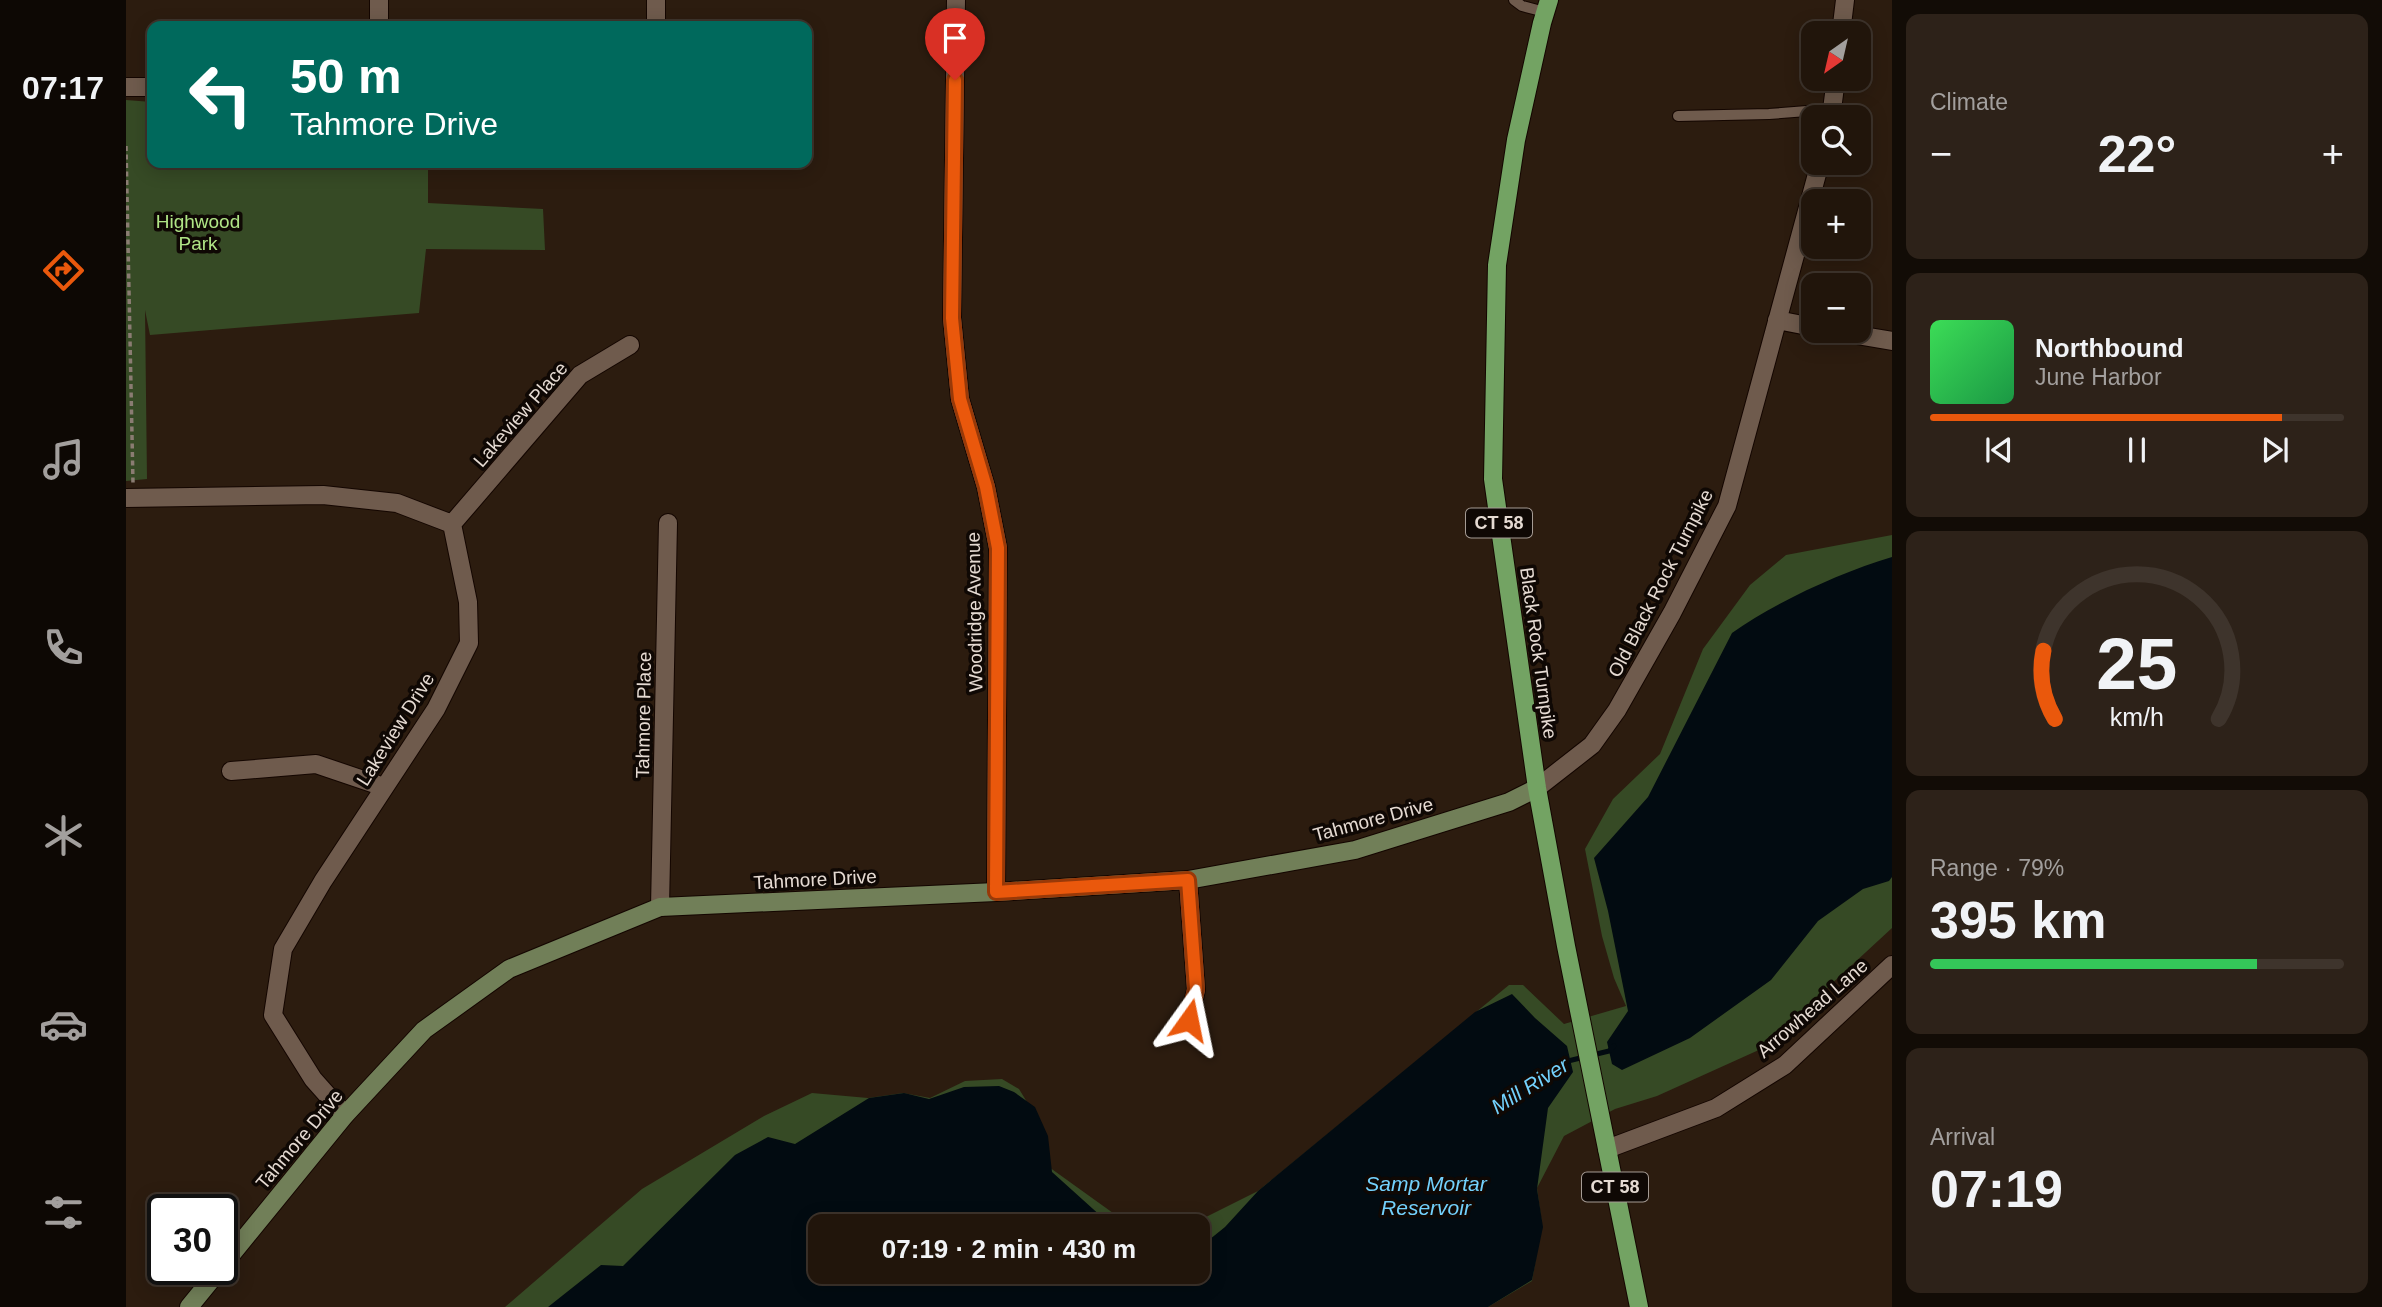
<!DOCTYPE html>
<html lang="en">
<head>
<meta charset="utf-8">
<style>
  :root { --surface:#21150b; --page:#2d2219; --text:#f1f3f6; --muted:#a29f9d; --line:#3e342c; --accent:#ea580c }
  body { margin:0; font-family:Arial,sans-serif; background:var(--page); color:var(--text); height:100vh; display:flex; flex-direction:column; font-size:26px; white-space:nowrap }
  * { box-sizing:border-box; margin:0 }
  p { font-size:23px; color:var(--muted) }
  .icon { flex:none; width:38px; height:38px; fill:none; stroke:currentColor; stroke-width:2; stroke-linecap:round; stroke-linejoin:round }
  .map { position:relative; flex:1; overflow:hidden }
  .sheet { display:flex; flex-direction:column; gap:14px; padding:14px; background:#120c06; width:490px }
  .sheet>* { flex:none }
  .top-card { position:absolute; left:21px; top:21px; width:665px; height:147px; border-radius:14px; box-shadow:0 4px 18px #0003,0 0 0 2px var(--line); background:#00695c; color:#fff; overflow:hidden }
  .needle { width:46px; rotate:214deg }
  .tools { position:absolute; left:1675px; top:21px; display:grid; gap:14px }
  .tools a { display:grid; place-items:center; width:70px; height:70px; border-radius:14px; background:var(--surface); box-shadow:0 4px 18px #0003,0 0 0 2px var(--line); font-size:35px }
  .speed { position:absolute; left:21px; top:1194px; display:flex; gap:14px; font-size:35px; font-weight:700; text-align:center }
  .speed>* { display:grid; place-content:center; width:91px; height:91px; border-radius:50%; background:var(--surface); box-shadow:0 4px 18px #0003,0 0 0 2px var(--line); line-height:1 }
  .speed .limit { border:4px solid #111; border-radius:10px; background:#fff; color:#111 }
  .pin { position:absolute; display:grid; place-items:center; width:60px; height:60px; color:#fff; margin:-72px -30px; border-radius:50% 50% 50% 0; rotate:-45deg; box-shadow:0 0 7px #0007 }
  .pin .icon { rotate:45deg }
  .me { position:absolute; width:77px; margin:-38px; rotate:12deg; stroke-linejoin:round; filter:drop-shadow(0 0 5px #0008) }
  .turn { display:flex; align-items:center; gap:24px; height:147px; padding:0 28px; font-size:32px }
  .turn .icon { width:91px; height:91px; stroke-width:2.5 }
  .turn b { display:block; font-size:49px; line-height:60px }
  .big { font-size:52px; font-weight:600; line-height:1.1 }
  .sheet .card { flex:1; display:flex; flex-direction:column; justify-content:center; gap:10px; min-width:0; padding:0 24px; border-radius:14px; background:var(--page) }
  .sheet .dial { align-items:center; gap:0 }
  .dial svg { height:182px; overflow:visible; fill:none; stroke:var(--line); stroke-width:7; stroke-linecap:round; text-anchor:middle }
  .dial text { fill:var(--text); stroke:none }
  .song { display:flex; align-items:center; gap:21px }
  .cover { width:84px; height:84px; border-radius:10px; background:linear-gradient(135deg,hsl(130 70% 55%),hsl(140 70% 35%)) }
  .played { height:7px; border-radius:4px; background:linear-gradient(90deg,var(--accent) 85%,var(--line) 85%) }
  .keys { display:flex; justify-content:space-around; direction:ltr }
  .heat { display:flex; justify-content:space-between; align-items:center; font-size:38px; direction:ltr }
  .charge { height:10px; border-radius:5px; background:linear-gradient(90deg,#34c759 79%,var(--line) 0) }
  .trip { position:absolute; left:682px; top:1214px; width:402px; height:70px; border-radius:14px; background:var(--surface); box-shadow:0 4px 18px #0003,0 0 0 2px var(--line); font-weight:600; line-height:70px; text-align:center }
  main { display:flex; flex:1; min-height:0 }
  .dock { display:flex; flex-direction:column; width:126px; justify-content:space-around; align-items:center; background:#0d0804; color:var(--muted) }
  .dock .icon { width:49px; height:49px }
  .dock .current { color:var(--accent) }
  .dock b { font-size:32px; color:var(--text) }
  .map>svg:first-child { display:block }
</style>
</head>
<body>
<main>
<nav class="dock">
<b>07:17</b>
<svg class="icon current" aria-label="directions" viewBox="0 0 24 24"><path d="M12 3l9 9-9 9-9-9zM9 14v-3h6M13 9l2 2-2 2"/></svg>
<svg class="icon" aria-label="music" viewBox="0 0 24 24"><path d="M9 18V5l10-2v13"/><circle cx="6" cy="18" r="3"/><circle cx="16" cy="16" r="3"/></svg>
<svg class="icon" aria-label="phone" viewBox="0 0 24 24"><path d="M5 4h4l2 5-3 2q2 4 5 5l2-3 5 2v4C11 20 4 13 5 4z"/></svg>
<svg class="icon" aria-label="climate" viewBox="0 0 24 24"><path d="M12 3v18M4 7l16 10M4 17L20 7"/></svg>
<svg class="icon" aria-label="car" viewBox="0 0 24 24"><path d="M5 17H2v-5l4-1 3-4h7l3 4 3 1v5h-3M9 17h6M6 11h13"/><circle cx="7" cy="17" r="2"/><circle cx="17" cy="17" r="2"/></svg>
<svg class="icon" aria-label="filters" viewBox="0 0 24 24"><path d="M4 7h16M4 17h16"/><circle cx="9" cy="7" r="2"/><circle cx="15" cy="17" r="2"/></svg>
</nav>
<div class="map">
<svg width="1766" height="1307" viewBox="0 0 1766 1307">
  <rect width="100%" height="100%" fill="#2c1c0f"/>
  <!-- green -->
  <path fill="#364a25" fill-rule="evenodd" d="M0 100 26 102V163H302V203L417 209 419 250 300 249 293 313 24 335 19 310 21 479 0 481Z
    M1766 535V928L1635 1049 1531 1096 1489 1109 1438 1136 1411 1188 1416 1224 1406 1281 1362 1307H379L516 1189 638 1116 686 1093 742 1098 777 1093 804 1098 839 1081 876 1079 893 1089 904 1107 909 1157 987 1213 1066 1224 1132 1191 1383 985H1397L1438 1024 1500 1006 1488 978 1476 936 1459 849 1487 799 1534 754 1577 649 1624 585 1660 555ZM695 1227H1073V1272H695Z"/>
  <!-- water -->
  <path fill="#020b11" d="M1766 557V877L1763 881 1737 889 1692 921 1645 980 1564 1038 1496 1070 1486 1064 1481 1042 1502 1011 1482 911 1468 858 1522 797 1606 633C1650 602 1715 572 1766 557Z
    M1386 994 1409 1018 1441 1046 1447 1072 1422 1108 1411 1189 1417 1227 1406 1280 1362 1307H422L475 1265 497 1266 609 1155 642 1137 669 1144 743 1098 778 1093 803 1099 838 1087 873 1086 888 1092 909 1107 922 1136 926 1172 987 1227H695V1272H1073V1248L1099 1227 1132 1191 1349 1012Z"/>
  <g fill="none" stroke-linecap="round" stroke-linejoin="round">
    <!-- stream -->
    <path stroke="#020b11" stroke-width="5" d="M1442 1061 1483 1051 1488 1046"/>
    <defs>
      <path id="lane" d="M1388 0 1396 6 1419 12
        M1552 116 1643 114 1707 109"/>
      <path id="street" d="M530 0V26
        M830 0 826 318 834 399 860 487 872 548 870 892
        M253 26V0
        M1715 33 1719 0
        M0 87H26
        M1705 117 1710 79
        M1651 320 1687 327
        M1707 331 1766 341
        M0 498 197 495 271 503 326 524
        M326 524 454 375 504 345
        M105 771 190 764 258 787
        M1411 788 1466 745 1491 710 1546 613 1601 506 1694 163
        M1062 880 1070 990 1063 1020
        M534 907 542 523
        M219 1115 187 1079 147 1015 157 949 197 881 310 709 343 643 342 602 326 524
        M1481 1149 1590 1108 1659 1065 1766 965"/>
      <path id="secondary" d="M96 1266 219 1115 298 1030 383 969 534 907 870 892 1062 880 1229 850 1383 802 1411 788
        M63 1307 94 1269"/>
      <path id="primary" d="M1423 0 1416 23 1390 140 1371 265 1367 479 1411 788 1440 946 1513 1307"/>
    </defs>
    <!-- lane casing -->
    <use href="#lane" stroke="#140600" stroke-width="12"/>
    <!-- street casing -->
    <use href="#street" stroke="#140600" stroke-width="20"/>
    <!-- secondary casing -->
    <use href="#secondary" stroke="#140600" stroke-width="20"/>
    <!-- primary casing -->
    <use href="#primary" stroke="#140600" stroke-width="20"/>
    <!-- path -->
    <path stroke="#8a7c72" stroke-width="3.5" stroke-dasharray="5 3.5" stroke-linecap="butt" d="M0 146 7 483"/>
    <!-- lane -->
    <use href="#lane" stroke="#6f5b4d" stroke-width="10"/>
    <!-- street -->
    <use href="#street" stroke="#6f5b4d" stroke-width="18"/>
    <!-- secondary -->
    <use href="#secondary" stroke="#717f58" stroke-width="18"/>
    <!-- primary -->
    <use href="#primary" stroke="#73a363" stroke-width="18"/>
  </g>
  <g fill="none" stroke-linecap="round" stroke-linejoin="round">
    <defs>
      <path id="route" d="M829 80 826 318 834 399 860 487 872 548 870 892 1062 880 1070 989 1063 1020"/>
    </defs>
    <!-- route casing -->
    <use href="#route" stroke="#983908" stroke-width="18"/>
    <!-- route -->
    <use href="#route" stroke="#ea580c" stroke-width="12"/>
  </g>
  <g text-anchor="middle" stroke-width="7" stroke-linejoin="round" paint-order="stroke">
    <!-- shield labels -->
    <g fill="#0f0804" stroke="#a59b94" stroke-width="2">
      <rect x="1340" y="508.5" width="66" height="29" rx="5"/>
      <rect x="1456" y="1172.5" width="66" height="29" rx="5"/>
    </g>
    <g font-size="18" font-weight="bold" fill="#e5dad2">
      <text x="1373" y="529">CT 58</text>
      <text x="1489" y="1193">CT 58</text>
    </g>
    <!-- park labels -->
    <g font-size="19" fill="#b0e586" stroke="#0f0804">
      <text x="72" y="228">Highwood<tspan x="72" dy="22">Park</tspan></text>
    </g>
    <!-- street labels -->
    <g font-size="19" fill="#e5dad2" stroke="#0f0804">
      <text transform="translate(394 414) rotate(-49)" y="7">Lakeview Place</text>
      <text transform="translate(1534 583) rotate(-63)" y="7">Old Black Rock Turnpike</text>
      <text transform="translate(848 612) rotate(-91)" y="7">Woodridge Avenue</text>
      <text transform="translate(1413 653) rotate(82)" y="7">Black Rock Turnpike</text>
      <text transform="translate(517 715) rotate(-89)" y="7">Tahmore Place</text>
      <text transform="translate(269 729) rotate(-58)" y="7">Lakeview Drive</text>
      <text transform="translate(1247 819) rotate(-15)" y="7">Tahmore Drive</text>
      <text transform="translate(689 879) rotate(-3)" y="7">Tahmore Drive</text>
      <text transform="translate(1686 1008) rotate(-41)" y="7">Arrowhead Lane</text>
      <text transform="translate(173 1139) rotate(-50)" y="7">Tahmore Drive</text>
    </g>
    <!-- water labels -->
    <g font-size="21" font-style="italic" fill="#73d1fc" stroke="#0f0804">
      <text transform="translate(1404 1086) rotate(-32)" y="7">Mill River</text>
      <text x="1300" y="1191">Samp Mortar<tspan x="1300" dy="24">Reservoir</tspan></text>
    </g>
  </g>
</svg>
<div class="tools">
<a><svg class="needle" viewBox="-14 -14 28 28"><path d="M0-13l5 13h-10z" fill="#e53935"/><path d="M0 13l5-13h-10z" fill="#a29f9d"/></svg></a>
<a><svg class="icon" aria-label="search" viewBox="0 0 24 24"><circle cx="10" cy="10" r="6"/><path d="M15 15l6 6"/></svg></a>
<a>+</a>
<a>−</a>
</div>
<div class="speed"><div class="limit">30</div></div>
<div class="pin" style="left:829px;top:80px;background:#d93025"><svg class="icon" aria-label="arrive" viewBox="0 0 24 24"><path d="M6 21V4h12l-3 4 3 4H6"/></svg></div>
<svg class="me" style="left:1063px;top:1020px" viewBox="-20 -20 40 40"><path d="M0-17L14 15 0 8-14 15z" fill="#ea580c" stroke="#fff" stroke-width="4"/></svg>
<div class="trip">07:19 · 2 min · 430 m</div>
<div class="top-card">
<div class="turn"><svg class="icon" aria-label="left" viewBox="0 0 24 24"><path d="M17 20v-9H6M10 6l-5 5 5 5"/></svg><div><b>50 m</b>Tahmore Drive</div></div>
</div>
</div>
<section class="sheet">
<div class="card"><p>Climate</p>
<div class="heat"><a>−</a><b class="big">22°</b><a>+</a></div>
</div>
<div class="card">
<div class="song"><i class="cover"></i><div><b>Northbound</b><p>June Harbor</p></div></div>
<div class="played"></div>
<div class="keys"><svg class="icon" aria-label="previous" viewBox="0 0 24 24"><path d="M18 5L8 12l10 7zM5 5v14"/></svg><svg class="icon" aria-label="pause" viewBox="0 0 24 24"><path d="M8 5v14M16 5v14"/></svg><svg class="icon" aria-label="next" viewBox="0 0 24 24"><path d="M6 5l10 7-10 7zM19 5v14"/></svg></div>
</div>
<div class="card dial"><svg viewBox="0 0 100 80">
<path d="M14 69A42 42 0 1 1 86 69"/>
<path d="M14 69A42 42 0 0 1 9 39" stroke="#ea580c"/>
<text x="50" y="56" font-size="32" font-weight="700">25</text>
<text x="50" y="72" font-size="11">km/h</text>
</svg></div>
<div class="card"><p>Range · 79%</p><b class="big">395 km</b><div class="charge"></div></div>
<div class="card"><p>Arrival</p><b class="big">07:19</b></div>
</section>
</main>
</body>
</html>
